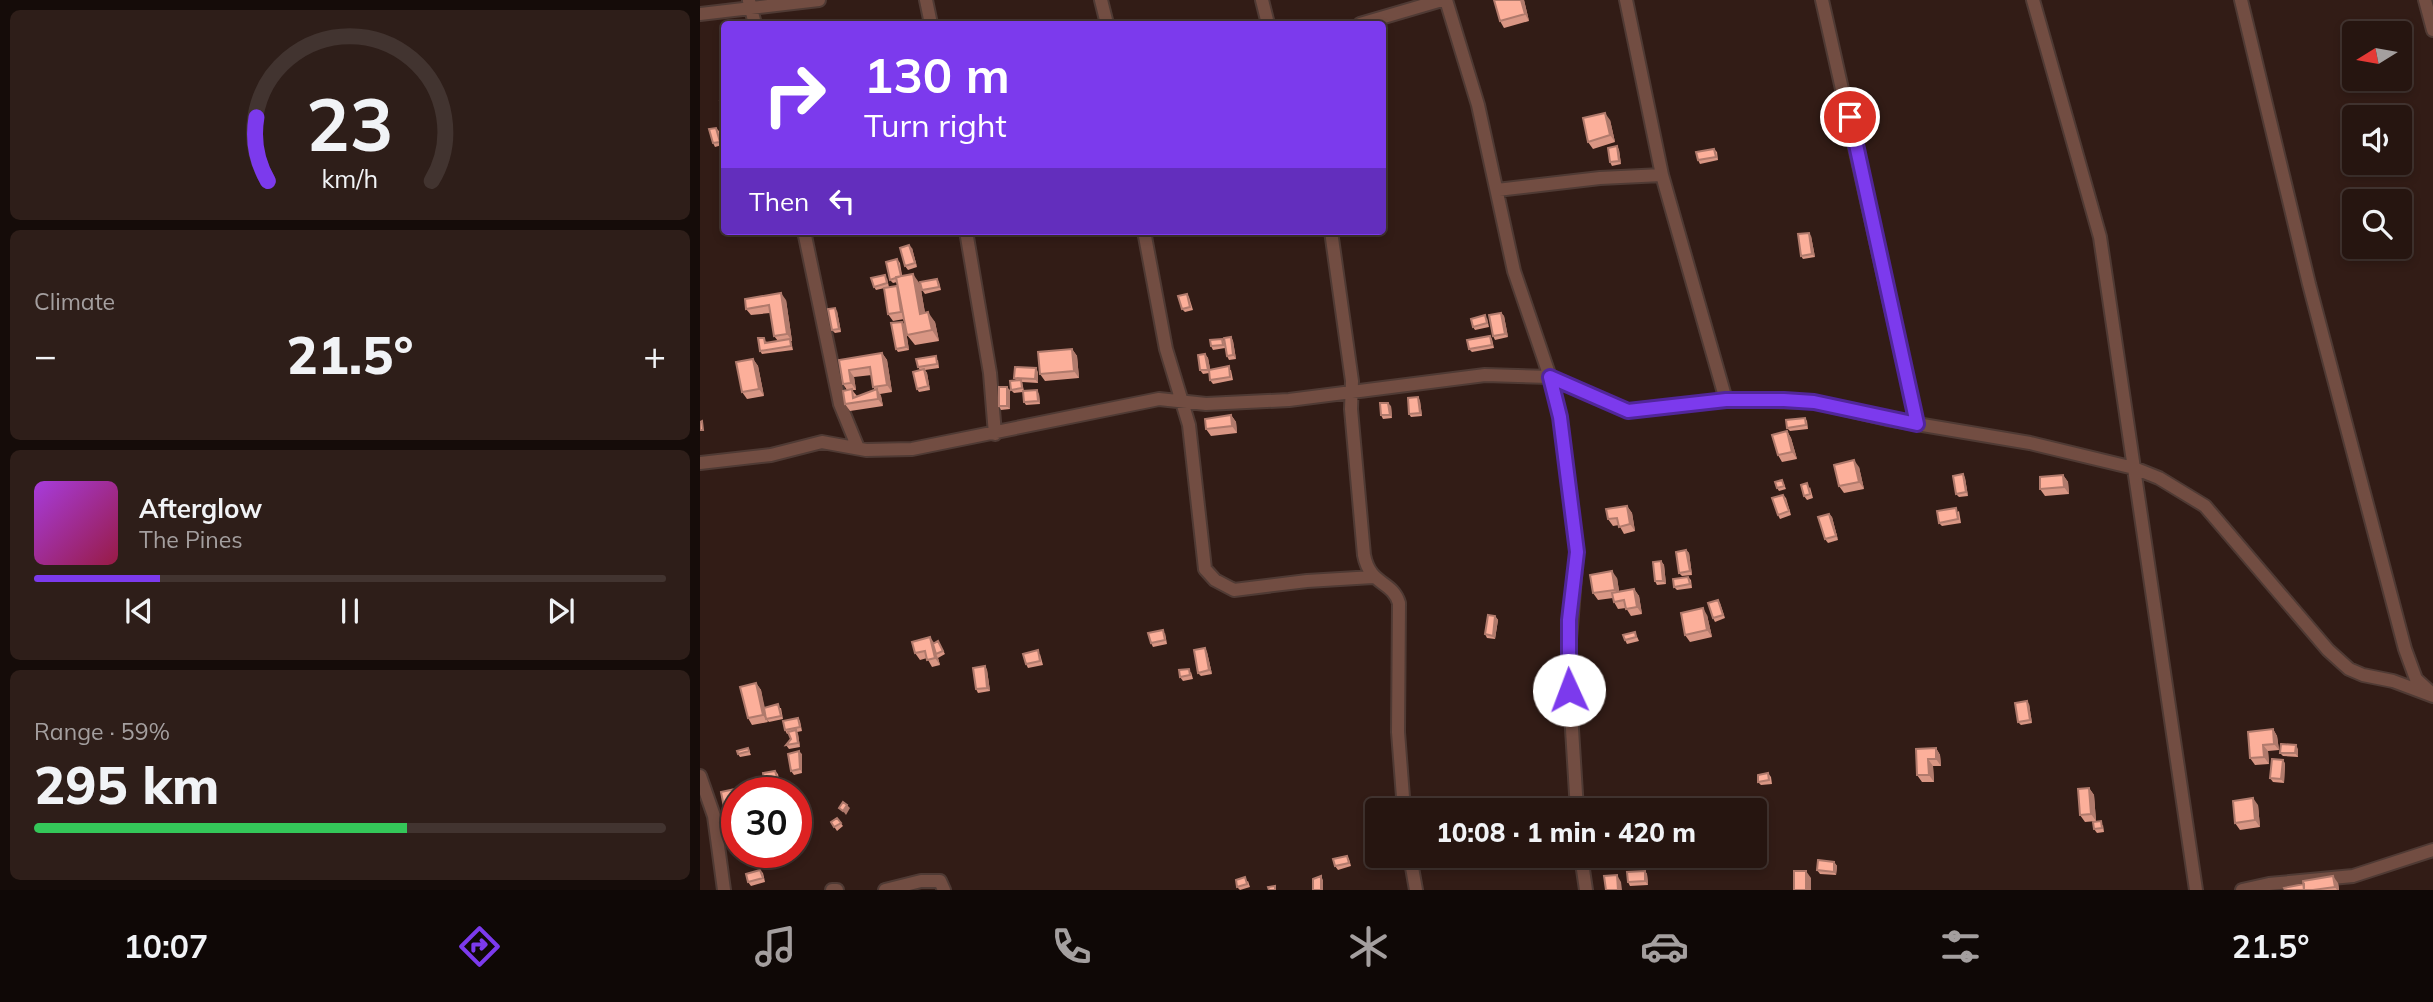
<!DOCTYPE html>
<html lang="en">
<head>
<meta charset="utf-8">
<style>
  :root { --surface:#261510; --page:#2e1e19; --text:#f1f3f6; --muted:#a49f9f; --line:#423430; --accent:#7c3aed }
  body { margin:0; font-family:Mulish,sans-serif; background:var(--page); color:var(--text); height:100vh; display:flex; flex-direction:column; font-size:26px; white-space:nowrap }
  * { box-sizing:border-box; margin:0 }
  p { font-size:23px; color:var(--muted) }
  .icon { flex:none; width:38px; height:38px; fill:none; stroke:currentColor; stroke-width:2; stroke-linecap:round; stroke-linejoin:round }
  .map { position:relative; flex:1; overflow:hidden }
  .details { display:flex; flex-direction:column; gap:10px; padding:10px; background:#150c09; width:700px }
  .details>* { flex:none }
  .top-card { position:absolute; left:21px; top:21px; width:665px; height:214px; border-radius:7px; box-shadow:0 4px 10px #0003,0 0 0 2px var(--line); background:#7c3aed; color:#fff; overflow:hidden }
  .needle { width:46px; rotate:259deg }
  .tools { position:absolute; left:1642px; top:21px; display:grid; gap:14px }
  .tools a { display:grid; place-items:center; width:70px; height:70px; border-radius:7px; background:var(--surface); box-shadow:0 4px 10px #0003,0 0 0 2px var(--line); font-size:35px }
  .speed { position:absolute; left:21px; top:777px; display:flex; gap:14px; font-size:35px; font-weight:700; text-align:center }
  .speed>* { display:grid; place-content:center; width:91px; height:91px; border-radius:50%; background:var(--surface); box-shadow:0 4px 10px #0003,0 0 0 2px var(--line); line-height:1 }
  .speed .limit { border:10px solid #d22; background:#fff; color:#111 }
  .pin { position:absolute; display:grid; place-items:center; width:60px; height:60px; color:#fff; margin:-30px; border:4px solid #fff; border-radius:50%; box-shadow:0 2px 7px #0007 }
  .me { position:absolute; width:77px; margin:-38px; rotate:358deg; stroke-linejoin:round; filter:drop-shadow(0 0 5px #0008) }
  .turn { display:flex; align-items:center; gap:24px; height:147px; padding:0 28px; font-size:32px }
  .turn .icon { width:91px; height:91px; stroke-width:2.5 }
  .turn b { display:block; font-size:49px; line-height:60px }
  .then { display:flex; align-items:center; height:66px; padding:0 28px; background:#0003; gap:14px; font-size:26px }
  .big { font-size:52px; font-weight:800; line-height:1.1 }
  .details .tile { flex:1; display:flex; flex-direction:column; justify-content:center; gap:10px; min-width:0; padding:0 24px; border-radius:10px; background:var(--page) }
  .details .dial { align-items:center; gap:0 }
  .dial svg { height:182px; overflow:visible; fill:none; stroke:var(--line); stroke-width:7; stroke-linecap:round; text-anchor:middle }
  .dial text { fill:var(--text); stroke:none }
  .song { display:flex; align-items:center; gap:21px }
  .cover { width:84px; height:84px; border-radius:10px; background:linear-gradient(135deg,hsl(280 70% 55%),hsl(340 70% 35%)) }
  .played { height:7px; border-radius:4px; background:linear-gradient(90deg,var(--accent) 20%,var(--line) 20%) }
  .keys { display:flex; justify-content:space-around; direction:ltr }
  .heat { display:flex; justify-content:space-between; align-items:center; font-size:38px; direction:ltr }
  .charge { height:10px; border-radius:5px; background:linear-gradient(90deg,#34c759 59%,var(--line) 0) }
  .trip { position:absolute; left:665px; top:798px; width:402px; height:70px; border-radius:7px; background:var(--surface); box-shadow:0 4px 10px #0003,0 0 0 2px var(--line); font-weight:800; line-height:70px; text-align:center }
  .tab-bar { display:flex; height:112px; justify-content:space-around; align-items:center; background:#0f0806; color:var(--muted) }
  .tab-bar .icon { width:49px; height:49px }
  .tab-bar .on { color:var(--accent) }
  .tab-bar b { font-size:32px; color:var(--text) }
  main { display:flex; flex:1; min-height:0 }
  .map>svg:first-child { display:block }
</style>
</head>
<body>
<main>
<section class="details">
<div class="tile dial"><svg viewBox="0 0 100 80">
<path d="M14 69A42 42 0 1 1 86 69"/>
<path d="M14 69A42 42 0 0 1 9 41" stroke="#7c3aed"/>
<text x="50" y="56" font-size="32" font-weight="700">23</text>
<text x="50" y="72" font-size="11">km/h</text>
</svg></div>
<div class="tile"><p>Climate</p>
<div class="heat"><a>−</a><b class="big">21.5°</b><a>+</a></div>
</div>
<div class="tile">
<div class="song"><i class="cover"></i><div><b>Afterglow</b><p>The Pines</p></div></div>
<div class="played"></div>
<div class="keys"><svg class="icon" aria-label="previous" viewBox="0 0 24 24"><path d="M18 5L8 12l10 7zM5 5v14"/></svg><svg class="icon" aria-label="pause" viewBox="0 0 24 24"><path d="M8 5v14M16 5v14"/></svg><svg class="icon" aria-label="next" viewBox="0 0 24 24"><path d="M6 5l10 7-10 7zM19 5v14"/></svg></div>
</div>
<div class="tile"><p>Range · 59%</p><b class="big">295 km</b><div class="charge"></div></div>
</section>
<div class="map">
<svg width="1733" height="890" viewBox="0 0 1733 890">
  <rect width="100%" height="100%" fill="#321c16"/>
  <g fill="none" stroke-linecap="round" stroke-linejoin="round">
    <defs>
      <path id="street" d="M226 0 231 24
        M401 0 407 24
        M562 0 568 24
        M746 0 778 105 814 271 850 377 860 417 877 552 868 664 877 810
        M926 0 962 175 1026 400
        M1122 0 1217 424
        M1333 0 1400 237 1496 890
        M1541 0 1609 284 1705 649 1716 679 1730 692
        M1725 0 1733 30
        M49 1 55 24
        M0 14 119 0
        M660 24 742 0
        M797 190 900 178 962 175
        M104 231 140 404 158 448
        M266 231 290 373 295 434
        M444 231 466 349 489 425 505 569 515 580 534 590 607 581 673 577
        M631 231 652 381 651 409 664 555C670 586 692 580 699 603L698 732 704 810
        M0 463 71 455 122 442 166 450 212 449 459 399 506 404 589 400 785 375 850 377 928 411 1026 400 1114 402 1187 419 1330 443 1434 468 1459 478 1505 506 1628 650 1649 669 1663 675 1693 681 1733 696
        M0 776 14 816 24 890
        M710 856 716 890
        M881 856 886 890
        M132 890H137
        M185 890 221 881H240L244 890
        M1542 890 1569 884 1653 876 1733 850"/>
    </defs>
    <!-- street casing -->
    <use href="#street" stroke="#4f3a34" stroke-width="16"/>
    <!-- street -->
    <use href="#street" stroke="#724d42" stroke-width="12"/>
  </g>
  <!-- wall -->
  <path fill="#d99684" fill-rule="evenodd" d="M794 0H824L829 21 804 28 800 21Z
    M910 120 915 142 893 149 888 142Z
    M16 128 19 131 22 145 15 147 13 143Z
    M917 146 919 150 921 164 912 166 910 162Z
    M1014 149 1017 152 1018 160 1000 164 998 160Z
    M1111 236 1115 257 1103 259 1101 256Z
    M212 248 217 267 208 270 205 266Z
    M197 259 200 263 202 275 220 284 225 313 235 322 239 341 215 345 207 335 204 319 193 321 188 314 199 289 197 282 193 283 190 280Z
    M187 278 189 287 176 290 174 287Z
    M237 279 239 282 241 290 225 294 222 290Z
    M487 294 489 297 493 310 485 312 482 309Z
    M86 300 92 341H91L93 350 62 354 60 351 66 341 67 343 78 341 74 336 70 313 51 315 46 309Z
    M137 311 141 332 135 333 132 330Z
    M801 313 804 316 808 337 795 340 793 336Z
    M787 318 789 327 775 330 773 327Z
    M202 322 205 325 209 350 198 352 196 349Z
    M790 336 792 339 794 348 772 352 769 349Z
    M531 337 533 341 536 359 529 360 527 356Z
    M522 339 525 342V348L513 350 511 346Z
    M372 349 377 356 379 378 345 381 340 374Z
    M182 353 187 360 192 392 180 394 181 396 183 406 150 411 145 404 147 390 143 384 139 360ZM172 375 173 387 175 390 157 396 152 390H156L154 377Z
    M505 354 508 358 510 369 531 370 533 380 513 384 510 380 509 373 503 374 500 370Z
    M53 359 58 366 64 396 47 399 42 392Z
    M238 360 239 368 225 370 227 373 230 390 219 392 217 389 220 370 218 367Z
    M338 372V383L322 382 324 391 339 394 340 404 326 405 324 402 323 392 314 393 311 390 316 380 314 378Z
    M310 390V409L301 410 299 406Z
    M718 397 720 401 722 416 711 417 709 414Z
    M691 406 692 418 683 419 681 415Z
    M531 415 536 422 537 433 511 436 506 429Z
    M1105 418 1107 421 1108 429 1090 431 1087 428Z
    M1087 431 1091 438 1097 459 1082 462 1078 455Z
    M1159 467 1164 489 1144 493 1139 486Z
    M1263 474 1265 478 1268 496 1259 497 1256 494Z
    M1363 475 1368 482 1369 494 1345 496 1340 489Z
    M1084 484 1086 489 1079 491 1077 488Z
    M1110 487 1113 498 1107 500 1104 496Z
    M1083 495 1086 498 1091 515 1080 519 1078 515Z
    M927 506 932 513 935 531 924 534 919 525 913 526 908 519Z
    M1259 511 1261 523 1242 526 1239 523Z
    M1129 514 1132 517 1138 540 1128 543 1125 539Z
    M986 550 989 553 992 575 982 576 979 573Z
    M961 561 964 565 966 584 957 585 955 581Z
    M988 577 991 580 992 588 977 590 974 587Z
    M917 578 919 591 934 589 939 596 942 614 931 616 926 608 918 609 914 602 913 598 898 600 893 593Z
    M1018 600 1020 603 1025 618 1015 622 1013 618Z
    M1007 615 1012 637 990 642 985 635Z
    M795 616 798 620 795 639 787 638 785 634Z
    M935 632 939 641 927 644 925 640Z
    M465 633 467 644 453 647 451 643Z
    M238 641 245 654 238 658 240 665 232 667 227 658 220 660 215 653Z
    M505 648 507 652 512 674 501 676 498 673Z
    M340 654 343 665 328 668 326 664Z
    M285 666 287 670 290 691 278 693 276 689Z
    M491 672 493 679 483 681 480 677Z
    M56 683 61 690 64 707 81 708 83 719 69 722 67 720 68 722 52 725 48 718Z
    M1329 704 1332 723 1321 725 1318 722Z
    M98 718 100 721 102 731 97 732 98 734 100 747 89 749 86 745 91 739 89 733 87 734 85 730Z
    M1573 729 1577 736 1579 750 1568 751 1569 764 1555 765 1550 758Z
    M48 748 51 755 40 757 38 754Z
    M1236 748 1240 755 1241 766H1233L1234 782H1222L1217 775Z
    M1598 749V757L1583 756 1580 753Z
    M102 754V773L94 775 91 771Z
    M1585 763 1584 783 1573 782 1570 778Z
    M75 771 78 774 79 780 67 783 64 779Z
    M1068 773 1071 777 1072 784 1061 785 1058 782Z
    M49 786 54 793H37V822L31 824 26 817 21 792Z
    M1389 788 1394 795 1396 821 1385 822 1380 815Z
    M1558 805 1560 827 1540 830 1535 823Z
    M137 818 143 826 137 831 131 822Z
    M1403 825 1404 832 1397 833 1394 829Z
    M647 856 649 859 651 866 638 870 635 866Z
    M1134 862 1137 866 1136 875 1120 874 1117 870Z
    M60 870 63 873 65 882 51 886 48 882Z
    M945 871 947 874 948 885 930 886 928 882Z
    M548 881 550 887 540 890 537 887Z
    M1638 883 1639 890H1585Z"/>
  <!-- shaded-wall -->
  <path fill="#b07a6c" d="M821 0H824L829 21 825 14Z
    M905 113 910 120 915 142 910 135Z
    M917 146 919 150 921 164 919 161Z
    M1109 233 1111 236 1115 257 1112 254Z
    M209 245 212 248 217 267 215 263Z
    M213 274 220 284 227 324 220 314Z
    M81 293 86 300 92 341 87 334Z
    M135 308 137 311 141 332 139 329Z
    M228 312 235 322 239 341 232 330Z
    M801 313 804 316 808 337 805 334Z
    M202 322 205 325 209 350 206 347Z
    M531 337 533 341 536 359 533 355Z
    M372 349 377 356 379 378 374 371Z
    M182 353 187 360 192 392 187 385Z
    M505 354 508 358 511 373 508 370Z
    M53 359 58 366 64 396 59 389Z
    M336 368 338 372V383L335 379Z
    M224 369 227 373 230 390 228 386Z
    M149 370 154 377 156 390 151 383Z
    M307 387 310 390V409L307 406Z
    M177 389 181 396 183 406 178 399Z
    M337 390 339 394 340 404 338 401Z
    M718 397 720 401 722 416 720 413Z
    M688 403 691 406 692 418 690 415Z
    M531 415 536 422 537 433 532 426Z
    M1087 431 1091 438 1097 459 1092 452Z
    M1154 460 1159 467 1164 489 1159 482Z
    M1263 474 1265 478 1268 496 1266 492Z
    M1363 475 1368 482 1369 494 1364 487Z
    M927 506 932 513 935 531 930 524Z
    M1129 514 1132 517 1138 540 1136 536Z
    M986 550 989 553 992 575 990 571Z
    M961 561 964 565 966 584 963 581Z
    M912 571 917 578 920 597 915 590Z
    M934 589 939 596 942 614 937 607Z
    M1003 608 1007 615 1012 637 1007 630Z
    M795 616 798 620 795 639 793 636Z
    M230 637 235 644 236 654 238 658 240 665 235 658Z
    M505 648 507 652 512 674 509 670Z
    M285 666 287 670 290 691 287 688Z
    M56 683 61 690 68 722 63 715Z
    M1327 701 1329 704 1332 723 1330 720Z
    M1573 729 1577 736 1579 750 1574 744Z
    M96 730 98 734 100 747 98 743Z
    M1563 745 1568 751 1569 764 1564 757Z
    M1596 745 1598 749V757L1595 753Z
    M1236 748 1240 755 1241 766 1236 759Z
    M99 751 102 754V773L100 769Z
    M1228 759 1233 766 1234 782 1229 775Z
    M1583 760 1585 763 1584 783 1581 779Z
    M1389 788 1394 795 1396 821 1391 814Z
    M1553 798 1558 805 1560 827 1555 820Z
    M1018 801 1022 808 1023 810H1019Z
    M147 805 150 808 146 815 143 811Z
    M1134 862 1137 866 1136 875 1134 872Z
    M945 871 947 874 948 885 945 881Z
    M1106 871 1111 878V890H1106Z
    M917 875 921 882 922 890H918Z
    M621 876 623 880V890H621Z
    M1633 876 1638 883 1639 890H1637L1635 887Z"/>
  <!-- building -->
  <path fill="#fcaf9a" stroke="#b07a6c" stroke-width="2" d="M794 0H821L825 14 800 21Z
    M24 100V111L23 112 20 101Z
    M905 113 910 135 888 142 883 118Z
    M16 128 20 142 13 143 9 129Z
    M917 146 919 161 910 162 908 148Z
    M1014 149 1016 157 998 160 996 152Z
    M1109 233 1112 254 1101 256 1098 234Z
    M209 245 215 263 205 266 200 248Z
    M197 259 201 276 190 280 186 262Z
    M213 274 220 314 228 312 232 330 207 335 196 277Z
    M185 275 187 283 174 287 171 278Z
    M237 279 239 287 222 290 220 282Z
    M197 286 201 312 188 314 184 288Z
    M81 293 87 334 74 336 69 305 46 309 45 299Z
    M487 294 490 307 482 309 478 296Z
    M135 308 139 329 132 330 128 309Z
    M801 313 805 334 793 336 789 315Z
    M785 315 787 323 773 327 771 319Z
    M202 322 206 347 196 349 191 323Z
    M790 336 792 345 769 349 767 340Z
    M531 337 533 355 527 356 524 338Z
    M58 338H64L65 343 90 339 91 346 60 351Z
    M522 339 523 345 511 346 510 340Z
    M372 349 374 371 340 374 338 352Z
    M182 353 187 385 173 387 170 367 149 370 151 383 143 384 139 360Z
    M505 354 508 370H500L498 355Z
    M236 356 237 364 218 367 216 359Z
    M53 359 59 389 42 392 36 362Z
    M529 366 530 377 510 380 509 370Z
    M315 367 336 368 335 379 314 378Z
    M224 369 228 386 217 389 213 372Z
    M321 380 322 388 311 390 310 381Z
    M299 387H307V406H299Z
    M152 389 153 398 177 389 178 399 145 404 143 391Z
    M337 390 338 401 324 402 323 391Z
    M718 397 720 413 709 414 708 398Z
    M680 403H688L690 415H681Z
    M531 415 532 426 506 429 505 419Z
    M1105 418 1106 425 1087 428 1086 420Z
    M2 421 3 430H0V422Z
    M1087 431 1092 452 1078 455 1072 435Z
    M1154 460 1159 482 1139 486 1134 465Z
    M1263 474 1266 492 1256 494 1253 476Z
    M1363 475 1364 487 1340 489V477Z
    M1082 480 1084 486 1077 488 1075 482Z
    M1107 483 1110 494 1104 496 1101 485Z
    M1083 495 1089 511 1078 515 1072 498Z
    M927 506 930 524 919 527 917 518 908 519 906 509Z
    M1256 508 1258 519 1239 523 1237 511Z
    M1129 514 1136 536 1125 539 1118 517Z
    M986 550 990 571 979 573 976 552Z
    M961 561 963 581H955L953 562Z
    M912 571 915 590 893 593 890 575Z
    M988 577 990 584 974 587 973 579Z
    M934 589 937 607 926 609 924 600 914 602 912 593Z
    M1018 600 1023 615 1013 618 1008 603Z
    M1003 608 1007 630 985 635 981 613Z
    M788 615 795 616 793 636 785 634Z
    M463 630 465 640 451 643 448 633Z
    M935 632 936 637 925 640 923 635Z
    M230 637 235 658 227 660 225 651 215 653 212 642Z
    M238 641 243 651 236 654 233 644Z
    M505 648 509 670 498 673 494 650Z
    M338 650 340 661 326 664 323 654Z
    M285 666 287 688 276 689 273 668Z
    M489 669 490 675 480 677 479 670Z
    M56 683 63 715 48 718 40 687Z
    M1327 701 1330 720 1318 722 1315 703Z
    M78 704 81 716 66 719 64 708Z
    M98 718 100 727 85 730 83 721Z
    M1573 729 1574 744 1563 745 1564 757 1550 758 1548 732Z
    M96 730 98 743 86 745 91 739 88 732Z
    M1581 744 1596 745 1595 753H1580Z
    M48 748 49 751 38 754 37 751Z
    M1236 748V759H1228L1229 775H1217L1216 749Z
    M99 751 100 769 91 771 88 754Z
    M1572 759 1583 760 1581 779 1570 778Z
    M75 771 77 777 64 779 63 773Z
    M1068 773 1069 780 1058 782V775Z
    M49 786 51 793H37V814L26 817 21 792Z
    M1389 788 1391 814 1380 815 1378 789Z
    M1553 798 1555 820 1535 823 1533 801Z
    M1018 801 1019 810H1007L1006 803Z
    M143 802 147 805 143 811 139 808Z
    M137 818 141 823 134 827 131 822Z
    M1401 821 1402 828 1394 829 1393 822Z
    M647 856 649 863 635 866 633 859Z
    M1118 860 1134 862V872L1117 870Z
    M60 870 63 878 48 882 46 874Z
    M945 871V881L928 882 927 872Z
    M1094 871H1106V890H1094Z
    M917 875 918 890H906L904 876Z
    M621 876V890H613V879Z
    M1633 876 1635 887 1613 890H1604L1603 881Z
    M545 877 547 884 537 887 536 880Z
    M1604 884V890H1585L1584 888Z
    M575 886V890H569L568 887Z"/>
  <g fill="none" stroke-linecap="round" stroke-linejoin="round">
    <defs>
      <path id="route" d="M869 690V620L877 552 860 417 850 377 928 411 1026 400H1084L1114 402 1217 424 1150 117"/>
    </defs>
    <!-- route casing -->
    <use href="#route" stroke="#51269a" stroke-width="18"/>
    <!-- route -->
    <use href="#route" stroke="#7c3aed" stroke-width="12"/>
  </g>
</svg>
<div class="tools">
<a><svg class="needle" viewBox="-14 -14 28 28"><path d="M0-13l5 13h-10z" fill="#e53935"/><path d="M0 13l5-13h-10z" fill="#a49f9f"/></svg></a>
<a><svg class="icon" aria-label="sound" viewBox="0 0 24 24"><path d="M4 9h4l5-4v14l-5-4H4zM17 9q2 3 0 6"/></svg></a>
<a><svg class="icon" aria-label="search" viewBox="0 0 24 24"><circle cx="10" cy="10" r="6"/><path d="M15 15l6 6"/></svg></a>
</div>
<div class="speed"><div class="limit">30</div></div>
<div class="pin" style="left:1150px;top:117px;background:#d93025"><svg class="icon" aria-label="arrive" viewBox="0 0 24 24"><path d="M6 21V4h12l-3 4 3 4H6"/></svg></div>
<svg class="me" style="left:869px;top:690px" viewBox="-20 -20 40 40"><circle r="19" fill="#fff"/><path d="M0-13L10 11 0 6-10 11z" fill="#7c3aed"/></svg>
<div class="trip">10:08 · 1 min · 420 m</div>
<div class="top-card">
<div class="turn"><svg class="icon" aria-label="right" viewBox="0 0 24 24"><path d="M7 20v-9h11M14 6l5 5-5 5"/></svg><div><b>130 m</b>Turn right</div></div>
<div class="then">Then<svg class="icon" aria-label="left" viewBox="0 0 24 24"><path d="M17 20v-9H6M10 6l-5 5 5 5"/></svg></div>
</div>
</div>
</main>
<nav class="tab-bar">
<b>10:07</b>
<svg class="icon on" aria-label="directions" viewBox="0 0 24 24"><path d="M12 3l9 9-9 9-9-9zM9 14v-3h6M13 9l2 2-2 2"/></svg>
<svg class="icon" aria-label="music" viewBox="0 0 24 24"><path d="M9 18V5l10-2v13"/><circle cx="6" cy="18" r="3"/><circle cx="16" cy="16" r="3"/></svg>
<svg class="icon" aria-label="phone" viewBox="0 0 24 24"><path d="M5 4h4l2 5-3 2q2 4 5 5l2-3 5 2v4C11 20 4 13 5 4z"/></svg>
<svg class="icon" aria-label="climate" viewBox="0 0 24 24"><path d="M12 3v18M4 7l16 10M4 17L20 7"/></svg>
<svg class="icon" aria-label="car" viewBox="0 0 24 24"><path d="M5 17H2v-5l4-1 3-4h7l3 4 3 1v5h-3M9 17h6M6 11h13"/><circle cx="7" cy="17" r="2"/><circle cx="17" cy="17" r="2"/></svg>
<svg class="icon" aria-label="filters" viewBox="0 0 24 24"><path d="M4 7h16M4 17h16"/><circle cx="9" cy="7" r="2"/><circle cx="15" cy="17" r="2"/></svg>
<b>21.5°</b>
</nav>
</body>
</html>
